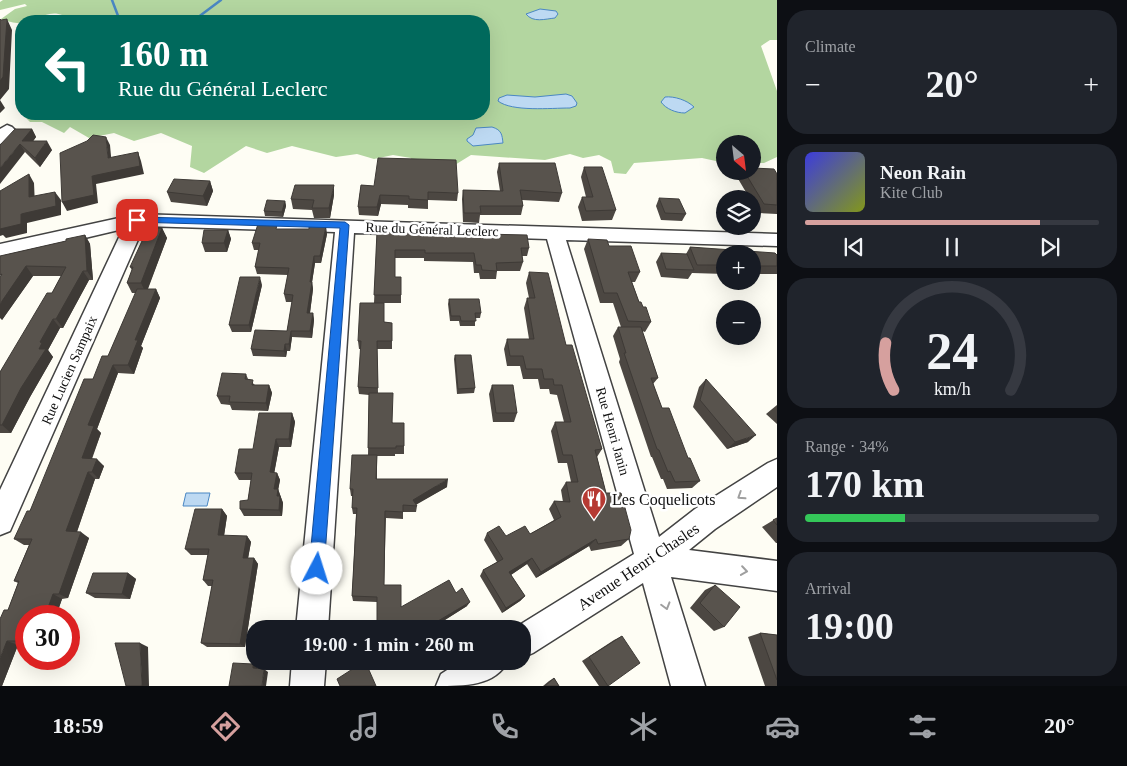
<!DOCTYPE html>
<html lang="en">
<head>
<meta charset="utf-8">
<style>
  :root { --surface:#171b24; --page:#20242c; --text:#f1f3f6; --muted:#9ea1a6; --line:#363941; --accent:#d6a09e }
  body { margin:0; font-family:Georgia,serif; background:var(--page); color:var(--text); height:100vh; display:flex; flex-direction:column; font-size:19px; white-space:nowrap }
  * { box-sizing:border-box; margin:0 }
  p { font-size:16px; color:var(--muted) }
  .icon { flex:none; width:28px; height:28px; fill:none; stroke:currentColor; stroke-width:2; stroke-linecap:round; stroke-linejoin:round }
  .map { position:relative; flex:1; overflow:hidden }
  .drawer { display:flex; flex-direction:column; gap:10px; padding:10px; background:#0d0f14; width:350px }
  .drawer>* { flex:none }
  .guide { position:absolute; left:15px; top:15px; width:475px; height:105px; border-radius:20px; box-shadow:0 5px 20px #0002; background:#00695c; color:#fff; overflow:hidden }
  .needle { width:32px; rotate:152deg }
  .controls { position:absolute; left:716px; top:135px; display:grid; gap:10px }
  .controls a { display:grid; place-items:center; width:45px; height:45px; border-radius:50%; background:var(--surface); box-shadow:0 5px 20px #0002; font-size:25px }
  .speed { position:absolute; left:15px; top:605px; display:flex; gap:10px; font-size:25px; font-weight:700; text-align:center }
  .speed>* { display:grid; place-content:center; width:65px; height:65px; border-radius:50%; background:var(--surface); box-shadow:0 5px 20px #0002; line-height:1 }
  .speed .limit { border:8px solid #d22; background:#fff; color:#111 }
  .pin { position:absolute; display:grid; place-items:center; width:42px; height:42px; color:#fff; margin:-21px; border-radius:10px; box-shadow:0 2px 8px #0006 }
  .me { position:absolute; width:55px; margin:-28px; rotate:5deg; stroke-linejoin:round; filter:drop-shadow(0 0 4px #0008) }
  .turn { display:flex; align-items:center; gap:18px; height:105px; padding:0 20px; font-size:22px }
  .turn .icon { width:65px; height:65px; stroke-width:2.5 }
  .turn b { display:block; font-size:35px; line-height:42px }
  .big { font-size:38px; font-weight:600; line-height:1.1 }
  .drawer .widget { flex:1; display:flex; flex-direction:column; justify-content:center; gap:8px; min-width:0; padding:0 18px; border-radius:20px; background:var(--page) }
  .drawer .dial { align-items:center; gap:0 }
  .dial svg { height:130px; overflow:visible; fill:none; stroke:var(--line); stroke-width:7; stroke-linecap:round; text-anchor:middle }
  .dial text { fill:var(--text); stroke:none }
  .song { display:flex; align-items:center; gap:15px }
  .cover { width:60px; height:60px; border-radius:8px; background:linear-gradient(135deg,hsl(240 70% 55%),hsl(70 70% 35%)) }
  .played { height:5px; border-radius:2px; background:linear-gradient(90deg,var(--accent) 80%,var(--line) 80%) }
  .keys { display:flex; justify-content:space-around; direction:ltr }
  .heat { display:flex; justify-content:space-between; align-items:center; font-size:28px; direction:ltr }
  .charge { height:8px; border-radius:4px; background:linear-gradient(90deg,#34c759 34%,var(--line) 0) }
  .trip { position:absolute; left:246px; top:620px; width:285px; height:50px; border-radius:20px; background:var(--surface); box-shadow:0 5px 20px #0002; font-weight:600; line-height:50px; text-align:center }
  .tab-bar { display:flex; height:80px; justify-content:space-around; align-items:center; background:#090b0e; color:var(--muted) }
  .tab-bar .icon { width:35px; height:35px }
  .tab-bar .active { color:var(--accent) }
  .tab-bar b { font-size:22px; color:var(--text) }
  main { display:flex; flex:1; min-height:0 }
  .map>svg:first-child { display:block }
</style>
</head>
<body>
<main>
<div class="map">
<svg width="777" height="686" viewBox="0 0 777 686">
  <rect width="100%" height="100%" fill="#fefdf4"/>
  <!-- forest -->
  <path fill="#b3d6a0" d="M3 0H777V40H770L761 46 777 91V157L764 163H753L752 144H725V163L702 158 634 163 626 174 614 173 611 161 599 155 583 158 570 154 545 160 471 155 450 168 413 172 411 158 393 155 374 159 357 154 336 157 292 146 267 153 246 146 204 173 190 167 192 146 161 133 134 141 114 133 89 138 70 127 64 133 42 122H30L22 114H484V21H73C48 2 38 25 17 23 12 23 6 20 1 19L15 9 27 6 25 4 0 10V2Z"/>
  <!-- water -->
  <path fill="#bdd9f2" stroke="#4a87c3" d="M540 9 556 11 558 14 555 18C545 19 533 23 526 14Z
    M566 94 572 96 577 103 576 106 570 108C551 108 512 112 498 101L499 98 507 95 535 97Z
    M665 97C674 96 687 100 694 107L685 113C676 113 666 109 661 102Z
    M492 127C502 130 502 135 503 143L473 146 467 141V139L473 135 476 128Z
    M186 493H210L207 506H183Z"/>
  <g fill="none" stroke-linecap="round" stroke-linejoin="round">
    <!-- stream -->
    <path stroke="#4a87c3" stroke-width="2.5" d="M112 0 120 21
      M193 21 221 0"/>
    <defs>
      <path id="minor" d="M7 125 12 127 15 130 6 142 0 144V129Z
        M137 214 777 234V246L566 240 659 537 695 509 768 463 777 459V487L715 529 689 550 777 561V591L671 577 705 686H671L643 583 533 653 522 658V629H513L634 554 547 239 354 233 328 629H296L335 232 144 226 10 531 0 535V490L123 229 0 258V244Z
        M292 661H326L324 686H290Z
        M461 661H508C495 686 465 686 436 686L441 674Z"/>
    </defs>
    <!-- minor casing -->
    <use href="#minor" stroke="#434343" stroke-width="3"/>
    <!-- minor -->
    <use href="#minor" fill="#fff" fill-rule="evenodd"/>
  </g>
  <!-- wall -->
  <path fill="#4c4742" d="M32 129 36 137 33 141 52 150 40 167 25 152 0 145Z
    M499 163 562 193 559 202 522 200 523 206 521 215H480L479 223 463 222 462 199 463 190 500 191 497 172Z
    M584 167 616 210 612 220 582 221 578 207 582 197H586L581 177Z
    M740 171H752L777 174V214L758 213 752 204V199H750L737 177Z
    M210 181 213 191 207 206 171 202 167 192Z
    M361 185 458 193 457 201 428 200V209L408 208V205L381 204 378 216 359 215 358 207Z
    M334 195 330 218H314L312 210 293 209 291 199Z
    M659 198 686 214 682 221 661 220 656 206Z
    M285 201 286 206 283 217 265 216 264 211Z
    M162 228 167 238 148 289H156L160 298 141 346 143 348 134 374 118 373 97 429 101 433 92 459 104 466 99 479H95L77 532 89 538 68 598 62 599 56 616H26V645H18L2 686H0L8 610 18 583 14 581 29 545H24L14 539 30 511 93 379 108 356 136 293H132L127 283 132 270 130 267Z
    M278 229 327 234 321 263H315L312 282 313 289 310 313H313L314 320 312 338 292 337 290 351H287L286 357 253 356 251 349 287 331 292 302H286L284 294 288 275 257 274 255 267 259 250H254L252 243Z
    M228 230 231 239 227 252H205L202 243Z
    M465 230 529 248 527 256H522L523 262 520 271H497L496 279H480L479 273H474L473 262 424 261V258H395V277H401V303H374L377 232 465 235Z
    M85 235 90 244 93 280H89L63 328H60L48 350 53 357 30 397 11 433H0V372L52 293 61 276H33L2 320 0 256 66 241Z
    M588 239 609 246 640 272 635 282H632L639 302 643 307 651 322 645 332 642 331 658 378 653 384 662 408 700 481 692 488 667 489 663 479H661L652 457H651L619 362 620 359 613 336 618 327H621L613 303H600L584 249Z
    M690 247 777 255V274H752V254H725V274L692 273 688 279 661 277 656 262 661 253 686 254Z
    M529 272 566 345 602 449 597 457 606 493 629 539 621 546 591 551 589 546 536 578 527 564 511 575 525 596 520 601 502 613 480 576 483 570 497 562 484 540 487 533 506 536 530 534 554 520 549 509 554 501 563 502 561 490 566 482H571L567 463H558L551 431 555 422H564L557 395 550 394 549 389H540L538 379H523L520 366H507L504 349 507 339H529L524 308 527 298H529L526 283Z
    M262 285 251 332H232L229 325Z
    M449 299 481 313 480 318H475V326H460L459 321H450L448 304Z
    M384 322 392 323V349H377L378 393 404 446V454H395V456H377V479L447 487 416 504 417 506 416 512H403V519L386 518 384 585 401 607 456 593 467 606 440 623 377 602 353 601 352 596 356 514H353L352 508 353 496H351L350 489 368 455 369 395 359 394 358 387 361 349H359L358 341Z
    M455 355 475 388 474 393 457 394 454 359Z
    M246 374 248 379 255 385H269L272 393 268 411 232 410 230 405 221 404 217 396Z
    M706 379 748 442 727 449 693 407 699 387Z
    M492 385 517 413 514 422H493L489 394Z
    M777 405V424L766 414Z
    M292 413 295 422 291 447H279L274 473H277L280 480 278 489 283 503 282 516H244L240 509 248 500 251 480H239L235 473Z
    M222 509 227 516 224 536H247L251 542 248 558H254L258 564 245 647H207L201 643 212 586H208L203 580 208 555H191L185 549Z
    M777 518V543H776L762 527Z
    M128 573 136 579 130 599 95 598 86 593Z
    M715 585 724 627 714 631 690 608 705 590Z
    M760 633 777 635V686H765L748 637Z
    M622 636 608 686H599L582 661 614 640Z
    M554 678 559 686H543L549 681Z"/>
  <!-- shaded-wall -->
  <path fill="#3e3a36" d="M7 19 12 30 9 89 0 100 5 108 0 113V81Z
    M32 129 36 137 27 150 22 141Z
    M106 137 110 145 112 167 108 158Z
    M47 141 52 150 40 167 35 158Z
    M20 144 25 152 0 184V168Z
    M138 152 141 161 144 174 96 184 98 203 67 211 62 202 92 176Z
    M29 174 34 183 35 206 29 197Z
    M210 181 213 191 207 206 203 196Z
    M334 185V195L330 218 329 208Z
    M55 192 61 200V215L27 223V233L6 238 3 235 0 236V226L21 214Z
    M380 195 381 204 378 216 377 207Z
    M285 201 286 206 283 217 282 212Z
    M326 226 327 234 321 263 320 256Z
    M162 228 167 238 146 293 141 283Z
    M228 230 231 239 227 252 224 243Z
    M85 235 90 244 93 280 87 271Z
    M314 256 315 263 311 289 310 282Z
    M26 266 33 276 2 320 0 318V304Z
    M83 271 89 280 63 328 56 319Z
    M260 277 262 285 251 332 249 325Z
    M312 282 313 289 309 320 307 313Z
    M156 289 160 298 141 346 143 348 134 374 128 365 135 340Z
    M313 313 314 320 312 338 310 331Z
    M53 319 60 328 48 350 53 357 30 397 11 433 2 425 39 349 40 342Z
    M291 331 292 337 290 351 289 344Z
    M285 344 287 351 286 357 284 351Z
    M113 365 118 373 97 429 101 433 89 465 82 458 88 425Z
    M269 385 272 393 268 411 266 403Z
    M292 413 295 422 291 447 289 439Z
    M756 435 748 442 727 449 735 442Z
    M276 439 279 447 273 480 270 472Z
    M97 459 104 466 99 479 92 472Z
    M88 472 95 479 75 537 66 531Z
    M277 473 280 480 277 497 274 489Z
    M448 479 447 487 414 506 413 500Z
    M278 489 283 503 282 516 279 510 277 496Z
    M222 509 227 516 223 542 218 535Z
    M81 532 89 538 68 598 59 594Z
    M247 536 251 542 247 564 243 558Z
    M596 539 589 546 536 578 541 572Z
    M254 558 258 564 245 647 240 644Z
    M532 558 527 564 506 578 509 572Z
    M128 573 136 579 130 599 122 594Z
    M53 594 62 599 56 616H45Z
    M525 596 520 601 502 613 506 608Z
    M470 602 467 606 437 625 438 621Z
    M7 641 18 645 2 686H0V658Z
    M140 643 148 647 149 686H142Z
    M253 664 257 667V671L253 668Z
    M264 669 268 672 266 686H262Z"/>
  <!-- building -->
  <path fill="#58534d" stroke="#3e3a36" d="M0 19 1 20 7 19 3 77 0 81Z
    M15 129H32L22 141H47L35 158 20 144 0 168V145Z
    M93 135 106 137 108 158 138 152 140 166 92 176 94 195 62 202 60 153 87 141Z
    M378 158 456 160 458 193 428 192V200L409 199V196L380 195 377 207H358L361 185 374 186Z
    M499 163H555L562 193 520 190 523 206H480L481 213H464L463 190 503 191Z
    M584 167H602L616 210 586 211 582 197H593Z
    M752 168 774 169 777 174V205L764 204 744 171H752Z
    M29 174V197L55 192 56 206 21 214V224L0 229V191Z
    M174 179 210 181 203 196 167 192Z
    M295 185H334L329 208H312L314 200 291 199Z
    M659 198 679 199 686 214 665 213Z
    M267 200 285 201 282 212 264 211Z
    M258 224 277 225 276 229H309V226H326L320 256H314L310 282H312L307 313H313L310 331H291L289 344H285L284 351 251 349 255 330 287 331 293 295 284 294 289 268 255 267 260 243H252Z
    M148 228H162L141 283H127L133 267H130Z
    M204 230H228L224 243H202Z
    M465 230 482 231V234L527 235 529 248H521L523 262 496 263 497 271 482 270 481 265H476L474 253H425V250H395V277H401V295H374L377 232 466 235Z
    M85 235 87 271H83L56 319H53L40 342 42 343 39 349H46L21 388 2 425H0V372L47 293H52L66 267 26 266 0 304V277L2 274 0 275V256L66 241V239Z
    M588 239 607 240 609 246H631L640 272H628L639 302H641L643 307H646L651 322 628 321 617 293H604Z
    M690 247 775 253 777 255V266H752V254H725V265H697Z
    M661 253 687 254 694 270 666 269Z
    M529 272 548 273 566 345H572L602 449 595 450 606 493H621L631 530 629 539 598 544 596 539 541 572 532 558 509 572 525 596 506 608 483 570 503 559 487 533 499 526 506 536 525 526 530 534 561 517 554 501 570 502 566 482H578L572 455H563L555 422H571L562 385H554L553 379H544L542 369H526L523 356H510L507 339H534L527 298H535Z
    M240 277H260L249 325H229Z
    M137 289H156L135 340H138L128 365H113L88 425 94 426 82 458 97 459 92 472H88L66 531 81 532 59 594H53L45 616H26V641H7L0 658V619L4 610H8L19 581H14L32 539H14L27 511H30L84 379H93L102 356H108Z
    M449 299H479L481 313H475L476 321H461L460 316H451Z
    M360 303H384V322L392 323V341H377L378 388 358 387 361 341H358Z
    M618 327H641L658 378H651L662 408H669L688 458H690L700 481 675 482 670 471 668 472 659 450 657 449 652 435 624 353H626Z
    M455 355H471L475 388 458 389Z
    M222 373 246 374 245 379 253 380 252 385H269L266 403 229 402 230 396H217Z
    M706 379 756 435 735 442 700 400Z
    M492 385H513L517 413H496Z
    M369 393H393L392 423H404V446H396V448H368Z
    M259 413H292L289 439H276L270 472 277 473 274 489H278L277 496H280L279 510 240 509V501L248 500 252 473H235L239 449H253Z
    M352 455H377L376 479H448L413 500 417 506 403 505V512L385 511 384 585H401V607L449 580 456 593 462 588 470 602 438 621 443 629H377V597L352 596 357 508H352L353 489H350Z
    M195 509H222L218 535 247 536 243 558H254L240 644 201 643 213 580H203L209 549H185Z
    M777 518V525L773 520Z
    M93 573H128L122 594 86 593Z
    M715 585 740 607 724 627 700 603Z
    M760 633 777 635V680Z
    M622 636 640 663 608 686 589 657Z
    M115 643H140L142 686H126Z
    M365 661 376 686H340L337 679Z
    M233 663 253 664V668L264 669 262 686H229Z
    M554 678 559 686H545Z"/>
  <!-- one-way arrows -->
  <defs><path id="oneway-chevron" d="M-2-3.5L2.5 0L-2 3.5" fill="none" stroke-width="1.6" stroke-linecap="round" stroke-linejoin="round" transform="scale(1.25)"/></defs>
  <g stroke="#9f9f9f">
    <use href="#oneway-chevron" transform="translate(741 496) rotate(147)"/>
    <use href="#oneway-chevron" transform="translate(744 571) rotate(8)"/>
    <use href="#oneway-chevron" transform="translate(666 606) rotate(74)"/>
  </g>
  <!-- route -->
  <path fill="#1a73e8" stroke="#114b97" d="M137 217 345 222 349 225 324 569 322 574 317 577 312 574 309 569 340 228 134 222V218Z"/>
  <!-- icons -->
  <defs>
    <symbol id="restaurant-pin" viewBox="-11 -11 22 30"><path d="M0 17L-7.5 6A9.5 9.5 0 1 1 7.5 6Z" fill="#b63a33" stroke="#fff"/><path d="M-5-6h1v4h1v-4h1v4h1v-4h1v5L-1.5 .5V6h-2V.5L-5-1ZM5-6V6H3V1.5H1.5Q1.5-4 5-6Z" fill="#fff"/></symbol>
  </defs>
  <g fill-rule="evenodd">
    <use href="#restaurant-pin" x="580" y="485" width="28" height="38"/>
  </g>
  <g text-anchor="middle" stroke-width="5" stroke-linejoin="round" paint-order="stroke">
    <!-- street labels -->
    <g font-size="14" fill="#101010" stroke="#fff">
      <text transform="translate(432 229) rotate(2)" y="5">Rue du Général Leclerc</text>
      <text transform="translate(69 370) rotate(-66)" y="5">Rue Lucien Sampaix</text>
      <text transform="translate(613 431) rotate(74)" y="5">Rue Henri Janin</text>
    </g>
    <!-- near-poi labels -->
    <g font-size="16" fill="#101010" stroke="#fff" text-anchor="start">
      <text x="612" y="505">Les Coquelicots</text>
    </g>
    <!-- near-street labels -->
    <g font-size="16" fill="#101010" stroke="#fff">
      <text transform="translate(638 566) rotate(-34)" y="6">Avenue Henri Chasles</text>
    </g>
  </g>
</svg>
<div class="controls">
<a><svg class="needle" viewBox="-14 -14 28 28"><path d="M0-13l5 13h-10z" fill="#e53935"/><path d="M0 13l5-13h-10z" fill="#9ea1a6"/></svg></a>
<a><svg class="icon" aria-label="layers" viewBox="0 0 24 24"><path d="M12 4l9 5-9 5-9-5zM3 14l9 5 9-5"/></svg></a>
<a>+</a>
<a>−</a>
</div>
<div class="speed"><div class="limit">30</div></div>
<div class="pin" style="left:137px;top:220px;background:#d93025"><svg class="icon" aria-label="arrive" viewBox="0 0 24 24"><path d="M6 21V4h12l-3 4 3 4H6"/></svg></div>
<svg class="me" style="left:317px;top:569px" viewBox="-20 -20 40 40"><circle r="19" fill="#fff"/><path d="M0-13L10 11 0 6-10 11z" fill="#1a73e8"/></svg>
<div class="trip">19:00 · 1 min · 260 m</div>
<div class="guide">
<div class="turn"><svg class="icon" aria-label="left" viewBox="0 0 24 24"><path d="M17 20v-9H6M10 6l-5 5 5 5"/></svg><div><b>160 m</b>Rue du Général Leclerc</div></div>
</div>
</div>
<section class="drawer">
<div class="widget"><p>Climate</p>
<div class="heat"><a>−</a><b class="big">20°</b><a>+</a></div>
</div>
<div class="widget">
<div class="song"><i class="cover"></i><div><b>Neon Rain</b><p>Kite Club</p></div></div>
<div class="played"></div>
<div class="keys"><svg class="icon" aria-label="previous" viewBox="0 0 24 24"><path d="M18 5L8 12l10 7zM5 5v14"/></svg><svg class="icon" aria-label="pause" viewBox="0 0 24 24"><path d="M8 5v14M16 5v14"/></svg><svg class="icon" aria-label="next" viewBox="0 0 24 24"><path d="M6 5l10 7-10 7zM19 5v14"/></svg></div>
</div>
<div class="widget dial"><svg viewBox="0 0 100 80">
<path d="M14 69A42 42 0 1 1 86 69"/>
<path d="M14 69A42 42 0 0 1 9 40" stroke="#d6a09e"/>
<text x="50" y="56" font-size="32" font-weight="700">24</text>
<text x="50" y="72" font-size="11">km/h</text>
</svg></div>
<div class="widget"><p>Range · 34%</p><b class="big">170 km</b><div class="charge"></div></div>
<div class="widget"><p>Arrival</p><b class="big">19:00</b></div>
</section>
</main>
<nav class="tab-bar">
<b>18:59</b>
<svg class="icon active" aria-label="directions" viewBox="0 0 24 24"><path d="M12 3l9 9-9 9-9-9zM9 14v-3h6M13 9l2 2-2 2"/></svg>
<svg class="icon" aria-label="music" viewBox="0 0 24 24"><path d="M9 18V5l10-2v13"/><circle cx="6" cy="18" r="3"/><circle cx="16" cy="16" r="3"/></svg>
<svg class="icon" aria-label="phone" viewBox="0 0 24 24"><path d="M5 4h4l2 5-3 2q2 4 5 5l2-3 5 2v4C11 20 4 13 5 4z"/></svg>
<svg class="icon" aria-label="climate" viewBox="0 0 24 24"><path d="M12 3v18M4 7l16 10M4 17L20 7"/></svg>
<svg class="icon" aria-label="car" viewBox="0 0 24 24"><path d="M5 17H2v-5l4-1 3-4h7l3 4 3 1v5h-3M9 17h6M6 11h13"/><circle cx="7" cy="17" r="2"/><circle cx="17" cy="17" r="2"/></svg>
<svg class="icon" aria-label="filters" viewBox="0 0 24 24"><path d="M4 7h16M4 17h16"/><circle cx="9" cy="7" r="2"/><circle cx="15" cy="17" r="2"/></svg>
<b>20°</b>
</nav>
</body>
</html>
